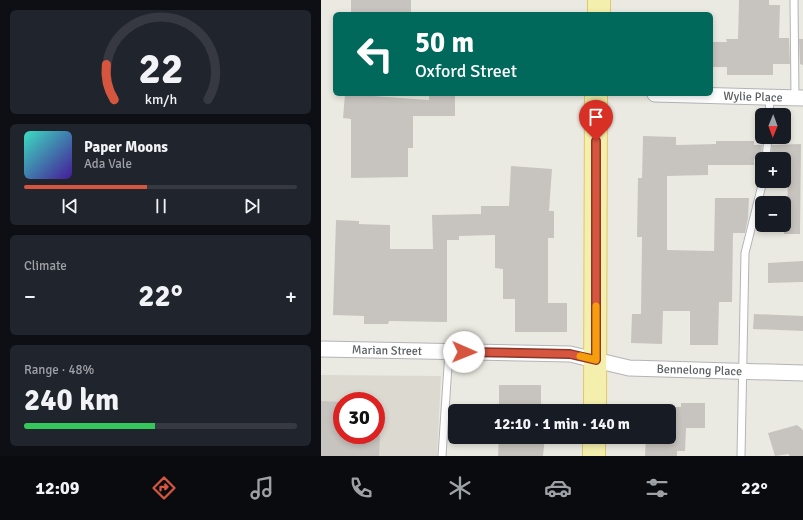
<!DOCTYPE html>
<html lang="en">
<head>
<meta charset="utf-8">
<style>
  :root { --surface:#171b24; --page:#20242c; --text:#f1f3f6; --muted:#9ea1a6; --line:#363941; --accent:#d5553f }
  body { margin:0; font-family:Signika,sans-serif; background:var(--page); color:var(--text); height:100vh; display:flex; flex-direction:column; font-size:15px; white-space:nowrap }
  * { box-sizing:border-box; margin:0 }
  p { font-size:13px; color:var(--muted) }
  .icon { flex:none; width:22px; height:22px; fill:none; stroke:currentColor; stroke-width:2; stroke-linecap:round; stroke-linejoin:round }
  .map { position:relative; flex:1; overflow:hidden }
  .details { display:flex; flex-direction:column; gap:10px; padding:10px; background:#0d0f14; width:321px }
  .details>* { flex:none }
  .guide { position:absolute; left:12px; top:12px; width:380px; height:84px; border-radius:6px; box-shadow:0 2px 6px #0003; background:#00695c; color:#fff; overflow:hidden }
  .needle { width:26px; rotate:181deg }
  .tools { position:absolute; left:434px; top:108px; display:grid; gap:8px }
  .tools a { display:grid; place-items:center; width:36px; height:36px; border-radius:6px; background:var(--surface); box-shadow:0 2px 6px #0003; font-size:20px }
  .speed { position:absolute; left:12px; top:392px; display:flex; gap:8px; font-size:20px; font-weight:700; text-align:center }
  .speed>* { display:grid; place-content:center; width:52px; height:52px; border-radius:50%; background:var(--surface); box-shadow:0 2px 6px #0003; line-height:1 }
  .speed .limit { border:6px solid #d22; background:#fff; color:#111 }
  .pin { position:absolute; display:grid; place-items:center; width:34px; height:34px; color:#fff; margin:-41px -17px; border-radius:50% 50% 50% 0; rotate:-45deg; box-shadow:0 0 4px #0007 }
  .pin .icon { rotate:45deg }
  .me { position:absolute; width:44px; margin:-22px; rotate:91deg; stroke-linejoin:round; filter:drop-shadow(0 0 3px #0008) }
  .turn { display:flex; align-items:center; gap:14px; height:84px; padding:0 16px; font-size:18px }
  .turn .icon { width:52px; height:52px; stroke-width:2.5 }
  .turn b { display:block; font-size:28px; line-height:34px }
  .big { font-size:30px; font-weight:700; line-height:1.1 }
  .details .tile { flex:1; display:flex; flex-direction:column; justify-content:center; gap:6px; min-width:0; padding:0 14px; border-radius:6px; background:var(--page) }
  .details .dial { align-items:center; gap:0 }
  .dial svg { height:104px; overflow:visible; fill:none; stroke:var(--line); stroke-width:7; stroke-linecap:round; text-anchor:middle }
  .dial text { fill:var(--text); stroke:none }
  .song { display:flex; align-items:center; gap:12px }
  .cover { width:48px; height:48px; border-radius:6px; background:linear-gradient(135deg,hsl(170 70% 55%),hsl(260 70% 35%)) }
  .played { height:4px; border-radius:2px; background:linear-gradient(90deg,var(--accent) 45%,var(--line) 45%) }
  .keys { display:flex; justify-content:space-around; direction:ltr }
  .heat { display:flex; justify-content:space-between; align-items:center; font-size:22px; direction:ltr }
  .charge { height:6px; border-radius:3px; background:linear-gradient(90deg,#34c759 48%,var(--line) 0) }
  .trip { position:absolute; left:127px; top:404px; width:228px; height:40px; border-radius:6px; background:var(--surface); box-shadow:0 2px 6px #0003; font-weight:700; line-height:40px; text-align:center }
  .tab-bar { display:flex; height:64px; justify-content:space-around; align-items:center; background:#090b0e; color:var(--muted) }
  .tab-bar .icon { width:28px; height:28px }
  .tab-bar .current { color:var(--accent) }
  .tab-bar b { font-size:18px; color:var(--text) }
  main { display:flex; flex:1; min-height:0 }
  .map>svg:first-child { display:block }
</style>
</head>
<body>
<main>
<section class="details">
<div class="tile dial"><svg viewBox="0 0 100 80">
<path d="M14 69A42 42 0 1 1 86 69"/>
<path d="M14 69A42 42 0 0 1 8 42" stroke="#d5553f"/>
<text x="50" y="56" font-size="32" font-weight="700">22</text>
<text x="50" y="72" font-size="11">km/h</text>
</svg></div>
<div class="tile">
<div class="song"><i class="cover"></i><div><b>Paper Moons</b><p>Ada Vale</p></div></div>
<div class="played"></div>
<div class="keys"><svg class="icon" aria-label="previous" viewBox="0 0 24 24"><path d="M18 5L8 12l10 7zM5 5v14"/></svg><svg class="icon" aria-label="pause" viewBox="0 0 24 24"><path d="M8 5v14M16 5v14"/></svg><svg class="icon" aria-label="next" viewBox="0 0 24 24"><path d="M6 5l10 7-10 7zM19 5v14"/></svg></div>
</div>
<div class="tile"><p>Climate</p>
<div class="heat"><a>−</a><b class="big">22°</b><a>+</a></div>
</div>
<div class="tile"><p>Range · 48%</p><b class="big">240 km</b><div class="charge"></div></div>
</section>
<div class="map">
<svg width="482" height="456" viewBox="0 0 482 456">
  <rect width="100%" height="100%" fill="#ebeae2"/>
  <!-- education -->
  <path fill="#dbd9d0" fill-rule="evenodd" d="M0 375 120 376 116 456H0ZM21 401H55V435H21Z"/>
  <!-- building -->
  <path fill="#c7c4bf" d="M30 0H90V14H30Z
    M418 0H448V5H459L458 38H468L469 64H452V75H406V67H390V42H406L405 39H417Z
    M478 39H482V65L479 64Z
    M24 94 108 100V94H134V116H92V148H87V177L30 178V119L22 118Z
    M322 136 355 137V145L395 144V141H433V145H441L440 159H433V165H387V175L346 176V250L393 251 394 198H428L427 218 424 233H412L411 302H398L397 345H369V311H342L341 344 310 343 311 314H320L321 237H316L317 178H321Z
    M480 144 479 234H463V221H466L467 175H463V159H450L451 145Z
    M190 166 231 169 228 211H233V238H227V303H246V332H194V299H182V269L174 268V235L138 236V240H126V322L68 321 67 324H43V316L12 315 15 220 38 221V224L69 225V249H112L111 215 160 214V206H188Z
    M482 261V282L447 283V263Z
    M433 314 482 316V331L432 329Z
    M178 385H220V411H178Z
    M0 401 21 402V435H59L58 456H0Z
    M360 403H384V428H365L364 451H356V456H324L325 437H348V407H360Z
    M476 425 482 430V456H469L467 454 454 456 447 433Z
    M178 437H224L222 456H177Z"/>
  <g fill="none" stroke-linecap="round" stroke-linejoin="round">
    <defs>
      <path id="service" d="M473 0 474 98
        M448 115 449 97
        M445 159 447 137
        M121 456 128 351
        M420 456 424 253 442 181"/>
      <g id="minor">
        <path id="s1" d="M334 94 482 98"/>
        <path id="s2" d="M0 349 249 354 308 368 482 373"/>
      </g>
      <path id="primary" d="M278 14V0
        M274 411 275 94
        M273 456V437"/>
    </defs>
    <!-- service casing -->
    <use href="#service" stroke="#b3b4b8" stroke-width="9"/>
    <!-- minor casing -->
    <use href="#minor" stroke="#b3b4b8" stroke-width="17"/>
    <!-- primary casing -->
    <use href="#primary" stroke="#e1c766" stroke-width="24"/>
    <!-- service -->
    <use href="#service" stroke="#fff" stroke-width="7"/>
    <!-- minor -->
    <use href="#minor" stroke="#fff" stroke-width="15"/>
    <!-- primary -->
    <use href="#primary" stroke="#f5efad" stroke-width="22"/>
  </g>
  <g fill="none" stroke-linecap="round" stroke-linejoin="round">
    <defs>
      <path id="route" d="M143 352 249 354 275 360V141"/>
    </defs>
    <!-- route casing -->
    <use href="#route" stroke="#8a3729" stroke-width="10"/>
    <!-- route -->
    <use href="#route" stroke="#d5553f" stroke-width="7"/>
    <!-- slow -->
    <path stroke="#f59e0b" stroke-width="7" d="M259 356 275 360V306"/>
  </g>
  <g text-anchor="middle" stroke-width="3" stroke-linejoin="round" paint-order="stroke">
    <!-- street labels -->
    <g font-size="12" fill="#5a5d61" stroke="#fff">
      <text dy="4" stroke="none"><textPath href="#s1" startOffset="98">Wylie Place</textPath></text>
      <text dy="4" stroke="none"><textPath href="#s2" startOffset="66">Marian Street</textPath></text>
      <text dy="4" stroke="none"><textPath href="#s2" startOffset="380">Bennelong Place</textPath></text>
    </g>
  </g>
</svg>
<div class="tools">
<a><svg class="needle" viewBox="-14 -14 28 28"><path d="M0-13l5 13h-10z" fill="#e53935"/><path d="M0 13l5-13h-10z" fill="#9ea1a6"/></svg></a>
<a>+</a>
<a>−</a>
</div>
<div class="speed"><div class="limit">30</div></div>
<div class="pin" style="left:275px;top:141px;background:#d93025"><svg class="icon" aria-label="arrive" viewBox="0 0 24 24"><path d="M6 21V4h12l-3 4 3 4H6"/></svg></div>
<svg class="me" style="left:143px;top:352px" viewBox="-20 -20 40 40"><circle r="19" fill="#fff"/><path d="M0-13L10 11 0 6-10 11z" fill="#d5553f"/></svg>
<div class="trip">12:10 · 1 min · 140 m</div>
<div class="guide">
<div class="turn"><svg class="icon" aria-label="left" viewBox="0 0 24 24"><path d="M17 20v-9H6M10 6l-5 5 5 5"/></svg><div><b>50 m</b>Oxford Street</div></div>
</div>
</div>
</main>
<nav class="tab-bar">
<b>12:09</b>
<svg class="icon current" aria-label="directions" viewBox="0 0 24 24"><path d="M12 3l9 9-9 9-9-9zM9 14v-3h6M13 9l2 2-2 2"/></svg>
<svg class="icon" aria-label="music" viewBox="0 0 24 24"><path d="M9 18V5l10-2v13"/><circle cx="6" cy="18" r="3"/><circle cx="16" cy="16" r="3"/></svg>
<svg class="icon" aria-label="phone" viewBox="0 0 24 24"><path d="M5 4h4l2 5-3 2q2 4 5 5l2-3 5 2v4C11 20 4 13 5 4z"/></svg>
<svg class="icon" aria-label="climate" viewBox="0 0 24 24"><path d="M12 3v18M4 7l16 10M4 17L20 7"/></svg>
<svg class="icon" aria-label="car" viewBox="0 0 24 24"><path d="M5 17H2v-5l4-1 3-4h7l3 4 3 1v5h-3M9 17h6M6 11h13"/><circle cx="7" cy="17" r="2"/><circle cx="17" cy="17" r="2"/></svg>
<svg class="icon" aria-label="filters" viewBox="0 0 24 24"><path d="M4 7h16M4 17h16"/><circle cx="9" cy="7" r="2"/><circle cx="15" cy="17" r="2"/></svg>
<b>22°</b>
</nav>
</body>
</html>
